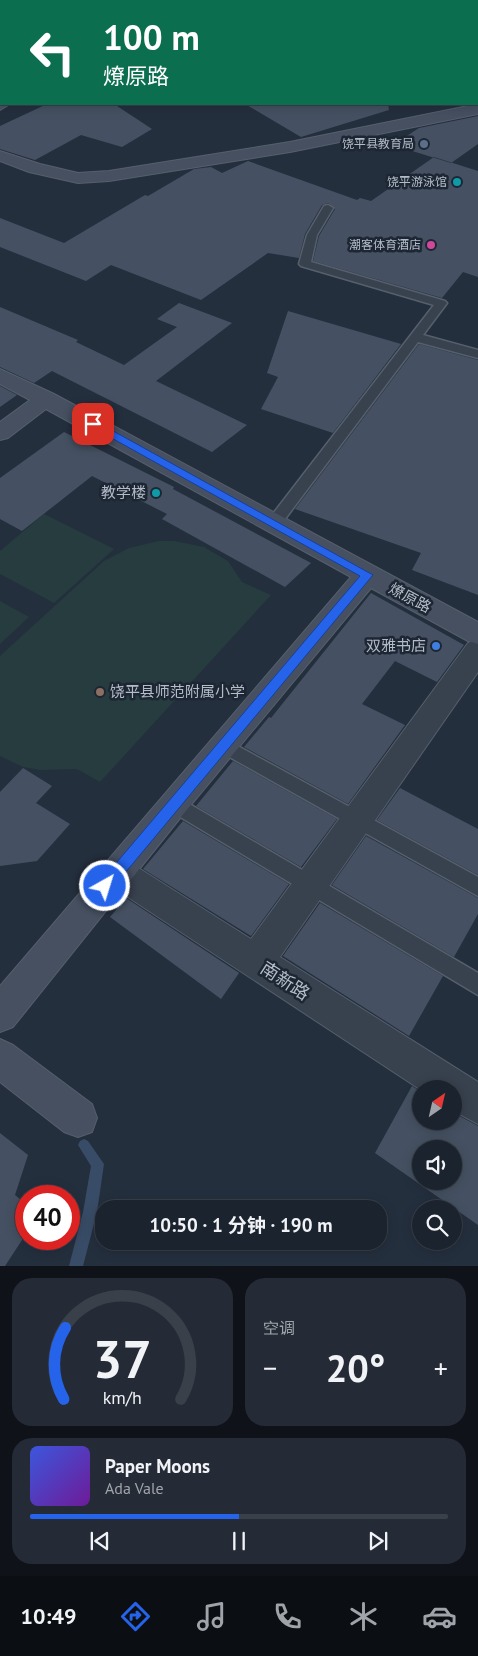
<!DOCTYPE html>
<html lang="zh">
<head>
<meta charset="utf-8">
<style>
  :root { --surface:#1b232e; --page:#242b36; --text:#f1f3f6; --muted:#a0a4aa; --line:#39404a; --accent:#2563eb }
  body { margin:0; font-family:"PT Sans","Noto Sans SC",sans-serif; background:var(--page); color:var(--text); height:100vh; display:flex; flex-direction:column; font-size:19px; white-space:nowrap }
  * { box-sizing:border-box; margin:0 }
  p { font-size:16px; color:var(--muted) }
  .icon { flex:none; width:28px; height:28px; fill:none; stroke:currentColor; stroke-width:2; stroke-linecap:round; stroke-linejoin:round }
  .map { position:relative; height:1266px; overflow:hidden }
  .sheet { display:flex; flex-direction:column; gap:12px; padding:12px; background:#0f1319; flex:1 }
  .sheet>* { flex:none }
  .top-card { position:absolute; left:0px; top:0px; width:479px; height:105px; box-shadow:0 2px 12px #0003,0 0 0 1px var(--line); background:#0b6e4f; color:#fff; overflow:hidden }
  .needle { width:32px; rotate:34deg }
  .buttons { position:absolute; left:412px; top:1080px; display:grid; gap:10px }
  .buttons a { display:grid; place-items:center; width:50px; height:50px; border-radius:50%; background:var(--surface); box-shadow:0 2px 12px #0003,0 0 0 1px var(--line); font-size:25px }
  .speed { position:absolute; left:15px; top:1185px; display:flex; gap:10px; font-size:25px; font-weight:700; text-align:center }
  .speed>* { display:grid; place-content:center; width:65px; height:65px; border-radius:50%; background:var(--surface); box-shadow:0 2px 12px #0003,0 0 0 1px var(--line); line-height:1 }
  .speed .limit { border:8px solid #d22; background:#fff; color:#111 }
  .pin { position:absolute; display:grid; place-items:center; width:42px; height:42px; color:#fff; margin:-21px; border-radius:10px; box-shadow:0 2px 8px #0006 }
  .me { position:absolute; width:55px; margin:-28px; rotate:39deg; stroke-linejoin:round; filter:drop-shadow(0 0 4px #0008) }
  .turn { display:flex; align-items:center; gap:18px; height:105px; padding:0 20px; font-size:22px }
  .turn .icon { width:65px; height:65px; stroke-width:2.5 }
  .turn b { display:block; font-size:35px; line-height:42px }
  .big { font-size:38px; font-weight:700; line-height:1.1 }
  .sheet .tile { flex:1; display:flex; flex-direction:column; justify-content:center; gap:8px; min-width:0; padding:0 18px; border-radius:20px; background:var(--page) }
  .sheet .dial { align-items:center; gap:0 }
  .dial svg { height:130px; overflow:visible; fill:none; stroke:var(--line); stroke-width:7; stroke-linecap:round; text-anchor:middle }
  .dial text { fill:var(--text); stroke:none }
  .song { display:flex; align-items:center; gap:15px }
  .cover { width:60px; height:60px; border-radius:8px; background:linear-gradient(135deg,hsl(230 70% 55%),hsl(280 70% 35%)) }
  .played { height:5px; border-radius:2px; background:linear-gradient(90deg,var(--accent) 50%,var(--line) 50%) }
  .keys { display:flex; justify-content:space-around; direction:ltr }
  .heat { display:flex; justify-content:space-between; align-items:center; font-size:28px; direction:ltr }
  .sheet .tiles { flex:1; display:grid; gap:12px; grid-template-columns:1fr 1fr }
  .tile:last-child { grid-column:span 2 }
  .trip { position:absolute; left:95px; top:1200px; width:292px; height:50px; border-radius:20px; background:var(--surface); box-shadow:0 2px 12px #0003,0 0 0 1px var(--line); font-weight:700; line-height:50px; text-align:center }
  .dock { display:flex; height:80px; justify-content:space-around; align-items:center; background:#0b0e12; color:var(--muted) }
  .dock .icon { width:35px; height:35px }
  .dock .active { color:var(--accent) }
  .dock b { font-size:22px; color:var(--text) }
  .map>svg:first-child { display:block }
</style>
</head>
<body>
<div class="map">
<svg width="478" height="1266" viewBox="0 0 478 1266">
  <rect width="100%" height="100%" fill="#242f3e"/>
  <!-- green -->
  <path fill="#263c3f" d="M44 514 114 549 54 603 0 574V551Z
    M159 541H174L204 547 228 561 242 582 271 595 100 782 77 769 40 770 23 767 0 756V656L104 561 129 548Z
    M0 601 29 617 0 644Z"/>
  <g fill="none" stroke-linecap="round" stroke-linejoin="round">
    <!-- stream -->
    <path fill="#394c67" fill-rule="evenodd" d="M84 1139 88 1141 104 1164 97 1212 83 1266H69L83 1212 91 1166 78 1145 80 1141Z"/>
  </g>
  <!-- building -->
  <path fill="#455162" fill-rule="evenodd" d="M47 104H114L152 129 122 147 81 135 35 160 0 149V126Z
    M245 104H388L389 110 301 137Z
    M478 116V144L451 163 393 145 419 128Z
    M434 157 478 171V277L463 272 442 298 313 261 319 236 335 209 328 203 322 205 305 234 299 258 268 253 201 300 111 265 86 281 0 247V218L64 243 145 195 148 196 194 169 211 167 222 173 248 161 357 200 360 198 371 201Z
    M179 303 232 323 156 381 247 425 212 452 52 371 34 383 0 367V307L78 340 76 342 124 365 177 327 157 319Z
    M288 311 401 344 333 433 261 409 278 377 267 373Z
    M419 344 478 360V595L412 570 421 553 295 509Z
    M0 386 17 395 0 407Z
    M64 432 174 487 173 489 311 563 285 587 162 519 167 514 92 476 22 531 0 519V478Z
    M371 593 464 645 437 682 395 661 362 704 405 725 348 804 244 747 269 717 271 718Z
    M233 761 337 819 301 867 196 806Z
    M23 768 52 786 36 803 70 824 37 861 0 866V792Z
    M400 788 478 829V875L377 820Z
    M183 821 289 884 251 936 143 869Z
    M366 836 478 898V914L454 957 332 885Z
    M126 898 239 973 221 999 110 917Z
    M320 903 443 976 409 1036 283 956Z
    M412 1086 421 1092V1121H454V1113L478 1126V1225L375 1153ZM421 1149H454V1181H421Z
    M0 1133 28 1155 15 1195 26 1204V1234L5 1266H0Z"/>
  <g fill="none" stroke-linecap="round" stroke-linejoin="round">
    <defs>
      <path id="lane" d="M328 205 333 208 317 235 311 262 445 301 447 303 423 335 478 350V358L418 342 279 527 274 528 267 523 269 519 434 305 301 266 299 264 307 235 324 206Z
        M223 738 478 877V896L217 750 214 745 217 740Z
        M174 795 478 973V995L167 809 165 803 167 797Z"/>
      <path id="street" d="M0 3H1V12H0Z
        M478 639V672L280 957 478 1082V1124L454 1111V1089L421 1090 105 882 100 872 105 862 117 857 129 862 251 939 468 643Z"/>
      <path id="secondary" d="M450 0H464V1H451Z
        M0 100 1 104H10L0 110Z
        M478 104V114L290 152 109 181 78 183 29 172 0 161V151L40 164 78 173 109 171 290 142Z
        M0 369 54 394 478 622V644L468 641 371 588 185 812 13 1027 0 1032V986L351 577 46 409 8 438 0 440V422L30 400 0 384Z
        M0 1039 13 1045 92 1104 97 1118 92 1132 78 1137 64 1132 0 1082Z"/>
      <path id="primary" d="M0 38H1V46H0Z"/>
    </defs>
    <!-- lane casing -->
    <use href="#lane" stroke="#565f6c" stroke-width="3"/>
    <!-- street casing -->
    <use href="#street" stroke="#565f6c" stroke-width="2"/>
    <!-- secondary casing -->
    <use href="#secondary" stroke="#565f6c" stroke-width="2"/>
    <!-- primary casing -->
    <use href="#primary" stroke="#414a57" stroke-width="2"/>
    <!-- lane -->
    <use href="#lane" fill="#38414e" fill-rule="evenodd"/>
    <!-- street -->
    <use href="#street" fill="#38414e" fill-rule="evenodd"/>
    <!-- secondary -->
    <use href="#secondary" fill="#465061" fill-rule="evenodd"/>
    <!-- primary -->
    <use href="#primary" fill="#56606e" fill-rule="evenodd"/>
  </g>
  <!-- route -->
  <path fill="#2563eb" stroke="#184099" d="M90 422H97L373 575 110 891 105 893 100 891 98 886 100 882 360 576 90 426Z"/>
  <!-- markers -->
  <circle fill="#5c6f8a" stroke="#1d2633" stroke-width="2" cx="424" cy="144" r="5"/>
  <g fill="#0f9aa8" stroke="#1d2633" stroke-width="2">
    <circle cx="457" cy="182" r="5"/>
    <circle cx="156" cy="493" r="5"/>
  </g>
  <circle fill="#d1479c" stroke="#1d2633" stroke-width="2" cx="431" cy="245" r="5"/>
  <circle fill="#3f7fe0" stroke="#1d2633" stroke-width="2" cx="436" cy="646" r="5"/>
  <circle fill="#8d6e63" stroke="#1d2633" stroke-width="2" cx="100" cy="692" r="5"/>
  <g text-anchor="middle" stroke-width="5" stroke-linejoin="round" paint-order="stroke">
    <!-- far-poi labels -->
    <g font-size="12" fill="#b4bcc9" stroke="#1d2633" text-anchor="end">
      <text x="414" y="148">饶平县教育局</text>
      <text x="447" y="186">饶平游泳馆</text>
      <text x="421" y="249">潮客体育酒店</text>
    </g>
    <!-- poi labels -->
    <g font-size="15" fill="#b4bcc9" stroke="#1d2633" text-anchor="end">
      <text x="146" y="498">教学楼</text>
      <text x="426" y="651">双雅书店</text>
      <text x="110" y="697" text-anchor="start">饶平县师范附属小学</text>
    </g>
    <!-- street labels -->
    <g font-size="15" fill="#b4bcc9" stroke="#1d2633">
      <text transform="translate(410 598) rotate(28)" y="5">燎原路</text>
    </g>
    <!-- near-street labels -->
    <g font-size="18" fill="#b4bcc9" stroke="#1d2633">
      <text transform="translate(285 981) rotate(33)" y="6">南新路</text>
    </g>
  </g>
</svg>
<div class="buttons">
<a><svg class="needle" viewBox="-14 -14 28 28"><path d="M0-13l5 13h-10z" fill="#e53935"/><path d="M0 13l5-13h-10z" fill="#a0a4aa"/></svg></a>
<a><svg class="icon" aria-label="sound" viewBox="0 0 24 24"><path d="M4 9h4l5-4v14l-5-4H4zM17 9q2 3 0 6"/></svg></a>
<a><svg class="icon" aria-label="search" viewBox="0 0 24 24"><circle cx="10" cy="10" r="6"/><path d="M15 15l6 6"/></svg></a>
</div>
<div class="speed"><div class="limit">40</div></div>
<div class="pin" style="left:93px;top:424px;background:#d93025"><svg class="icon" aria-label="arrive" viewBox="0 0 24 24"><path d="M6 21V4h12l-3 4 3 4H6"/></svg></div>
<svg class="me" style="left:105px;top:886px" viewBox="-20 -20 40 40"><circle r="17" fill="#2563eb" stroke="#fff" stroke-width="3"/><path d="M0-11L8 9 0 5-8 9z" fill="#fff"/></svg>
<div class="trip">10:50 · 1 分钟 · 190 m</div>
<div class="top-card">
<div class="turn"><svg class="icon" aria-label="left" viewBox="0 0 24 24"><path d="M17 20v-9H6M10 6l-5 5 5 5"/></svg><div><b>100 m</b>燎原路</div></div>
</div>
</div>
<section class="sheet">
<div class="tiles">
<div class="tile dial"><svg viewBox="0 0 100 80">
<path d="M14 69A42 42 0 1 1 86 69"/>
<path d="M14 69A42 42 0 0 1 15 25" stroke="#2563eb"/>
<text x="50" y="56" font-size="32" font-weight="700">37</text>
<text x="50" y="72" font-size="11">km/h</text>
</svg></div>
<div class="tile"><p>空调</p>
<div class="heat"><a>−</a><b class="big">20°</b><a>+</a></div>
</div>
<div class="tile">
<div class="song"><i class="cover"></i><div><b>Paper Moons</b><p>Ada Vale</p></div></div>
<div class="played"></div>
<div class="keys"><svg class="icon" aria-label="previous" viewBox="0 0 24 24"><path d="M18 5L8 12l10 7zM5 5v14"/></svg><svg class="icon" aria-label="pause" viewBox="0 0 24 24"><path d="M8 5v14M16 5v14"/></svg><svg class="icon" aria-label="next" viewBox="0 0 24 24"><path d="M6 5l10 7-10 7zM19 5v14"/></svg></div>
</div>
</div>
</section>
<nav class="dock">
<b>10:49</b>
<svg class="icon active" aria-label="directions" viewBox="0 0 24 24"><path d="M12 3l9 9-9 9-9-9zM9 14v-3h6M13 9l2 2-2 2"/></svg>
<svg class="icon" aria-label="music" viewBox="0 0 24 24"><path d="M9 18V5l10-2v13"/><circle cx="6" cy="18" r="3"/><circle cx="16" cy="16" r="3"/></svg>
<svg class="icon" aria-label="phone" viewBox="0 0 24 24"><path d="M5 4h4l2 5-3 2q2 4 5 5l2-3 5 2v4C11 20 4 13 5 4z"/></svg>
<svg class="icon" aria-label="climate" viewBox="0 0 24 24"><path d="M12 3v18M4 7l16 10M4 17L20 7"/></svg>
<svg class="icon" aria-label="car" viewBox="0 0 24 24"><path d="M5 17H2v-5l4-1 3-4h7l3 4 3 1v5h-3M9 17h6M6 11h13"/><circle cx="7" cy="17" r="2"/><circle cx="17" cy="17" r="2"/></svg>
</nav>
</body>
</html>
